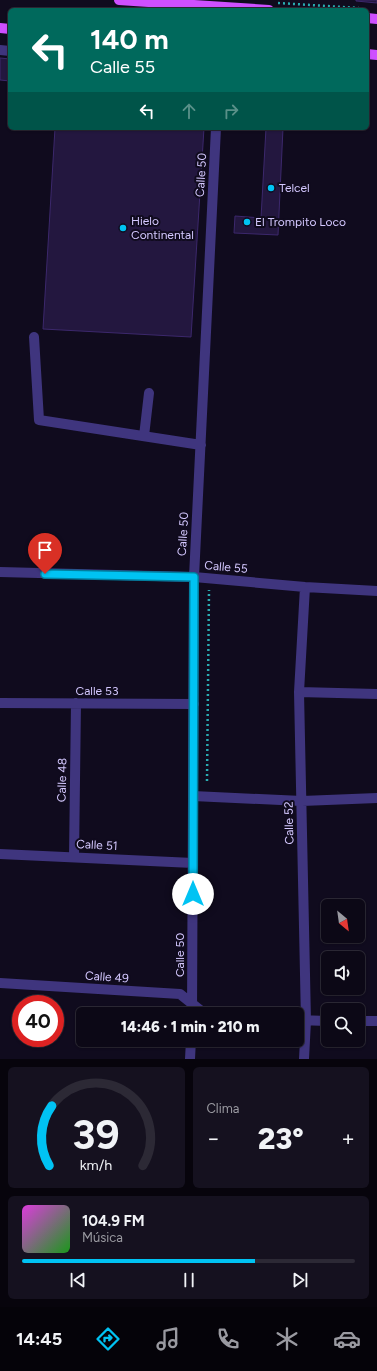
<!DOCTYPE html>
<html lang="es">
<head>
<meta charset="utf-8">
<style>
  :root { --surface:#0c0816; --page:#15111f; --text:#f1f3f6; --muted:#9a9aa1; --line:#2c2935; --accent:#00c3f3 }
  body { margin:0; font-family:Figtree,sans-serif; background:var(--page); color:var(--text); height:100vh; display:flex; flex-direction:column; font-size:15px; white-space:nowrap }
  * { box-sizing:border-box; margin:0 }
  p { font-size:13px; color:var(--muted) }
  .icon { flex:none; width:22px; height:22px; fill:none; stroke:currentColor; stroke-width:2; stroke-linecap:round; stroke-linejoin:round }
  .map { position:relative; height:1059px; overflow:hidden }
  .details { display:flex; flex-direction:column; gap:8px; padding:8px; background:#07040c; flex:1 }
  .details>* { flex:none }
  .top-card { position:absolute; left:8px; top:8px; width:361px; height:122px; border-radius:6px; box-shadow:0 1px 3px #0004,0 0 0 1px var(--line); background:#00695c; color:#fff; overflow:hidden }
  .needle { width:26px; rotate:151deg }
  .controls { position:absolute; left:321px; top:899px; display:grid; gap:8px }
  .controls a { display:grid; place-items:center; width:44px; height:44px; border-radius:6px; background:var(--surface); box-shadow:0 1px 3px #0004,0 0 0 1px var(--line); font-size:20px }
  .speed { position:absolute; left:12px; top:995px; display:flex; gap:8px; font-size:20px; font-weight:700; text-align:center }
  .speed>* { display:grid; place-content:center; width:52px; height:52px; border-radius:50%; background:var(--surface); box-shadow:0 1px 3px #0004,0 0 0 1px var(--line); line-height:1 }
  .speed .limit { border:6px solid #d22; background:#fff; color:#111 }
  .pin { position:absolute; display:grid; place-items:center; width:34px; height:34px; color:#fff; margin:-41px -17px; border-radius:50% 50% 50% 0; rotate:-45deg; box-shadow:0 0 4px #0007 }
  .pin .icon { rotate:45deg }
  .me { position:absolute; width:44px; margin:-22px; rotate:0deg; stroke-linejoin:round; filter:drop-shadow(0 0 3px #0008) }
  .turn { display:flex; align-items:center; gap:14px; height:84px; padding:0 16px; font-size:18px }
  .turn .icon { width:52px; height:52px; stroke-width:2.5 }
  .turn b { display:block; font-size:28px; line-height:34px }
  .lanes { display:flex; align-items:center; height:38px; padding:0 16px; background:#0003; justify-content:center; gap:20px; direction:ltr }
  .lanes .off { opacity:.35 }
  .big { font-size:30px; font-weight:800; line-height:1.1 }
  .details .widget { flex:1; display:flex; flex-direction:column; justify-content:center; gap:6px; min-width:0; padding:0 14px; border-radius:6px; background:var(--page) }
  .details .dial { align-items:center; gap:0 }
  .dial svg { height:104px; overflow:visible; fill:none; stroke:var(--line); stroke-width:7; stroke-linecap:round; text-anchor:middle }
  .dial text { fill:var(--text); stroke:none }
  .song { display:flex; align-items:center; gap:12px }
  .cover { width:48px; height:48px; border-radius:6px; background:linear-gradient(135deg,hsl(300 70% 55%),hsl(120 70% 35%)) }
  .played { height:4px; border-radius:2px; background:linear-gradient(90deg,var(--accent) 70%,var(--line) 70%) }
  .keys { display:flex; justify-content:space-around; direction:ltr }
  .heat { display:flex; justify-content:space-between; align-items:center; font-size:22px; direction:ltr }
  .details .tiles { flex:1; display:grid; gap:8px; grid-template-columns:1fr 1fr }
  .widget:last-child { grid-column:span 2 }
  .trip { position:absolute; left:76px; top:1007px; width:228px; height:40px; border-radius:6px; background:var(--surface); box-shadow:0 1px 3px #0004,0 0 0 1px var(--line); font-weight:800; line-height:40px; text-align:center }
  .tabs { display:flex; height:64px; justify-content:space-around; align-items:center; background:#050309; color:var(--muted) }
  .tabs .icon { width:28px; height:28px }
  .tabs .selected { color:var(--accent) }
  .tabs b { font-size:18px; color:var(--text) }
  .map>svg:first-child { display:block }
</style>
</head>
<body>
<div class="map">
<svg width="377" height="1059" viewBox="0 0 377 1059">
  <rect width="100%" height="100%" fill="#100b1e"/>
  <!-- building -->
  <path fill="#23173f" stroke="#3c286c" d="M356 0H377V3L356 1Z
    M0 58 10 59V81L0 80Z
    M55 128H204L191 337 43 329Z
    M266 128H283L278 235 234 233 235 216 261 218Z"/>
  <g fill="none" stroke-linecap="round" stroke-linejoin="round">
    <!-- path -->
    <path stroke="#2aacb1" stroke-width="2.5" stroke-dasharray="2 3" stroke-linecap="butt" d="M278 3 359 8
      M207 781 209 590"/>
    <!-- minor -->
    <path stroke="#3f357e" stroke-width="10" d="M157 4 173 10
      M0 50 10 51
      M34 337 39 420 201 445
      M144 436 149 393
      M0 572 194 577 305 587 377 591
      M299 692 377 694
      M0 703 194 704
      M193 796 302 801 377 798
      M0 854 193 863
      M74 857 76 703
      M0 983 180 994 205 1014
      M192 1014 194 577 216 128
      M297 1020 328 1021
      M358 1021H377
      M190 1059 191 1040
      M304 1059 306 1021 299 692 305 587"/>
    <!-- major -->
    <path stroke="#ce4fff" stroke-width="10" d="M119 0 269 10
      M367 18 377 19
      M0 28 10 29
      M367 54 377 55"/>
  </g>
  <g fill="none" stroke-linecap="round" stroke-linejoin="round">
    <defs>
      <path id="route" d="M45 574 194 577 193 894"/>
    </defs>
    <!-- route casing -->
    <use href="#route" stroke="#007f9e" stroke-width="10"/>
    <!-- route -->
    <use href="#route" stroke="#00c3f3" stroke-width="7"/>
  </g>
  <!-- markers -->
  <g fill="#00c3f3" stroke="#100b1e" stroke-width="1.5">
    <circle cx="271" cy="188" r="4"/>
    <circle cx="247" cy="222" r="4"/>
    <circle cx="123" cy="228" r="4"/>
  </g>
  <g text-anchor="middle" stroke-width="4" stroke-linejoin="round" paint-order="stroke">
    <!-- street labels -->
    <g font-size="12" fill="#d4c8ff" stroke="#100b1e">
      <text transform="translate(201 175) rotate(-87)" y="4">Calle 50</text>
      <text transform="translate(183 534) rotate(-87)" y="4">Calle 50</text>
      <text transform="translate(226 567) rotate(5)" y="4">Calle 55</text>
      <text x="97" y="695">Calle 53</text>
      <text transform="translate(62 780) rotate(-89)" y="4">Calle 48</text>
      <text transform="translate(289 823) rotate(-91)" y="4">Calle 52</text>
      <text transform="translate(97 845) rotate(3)" y="4">Calle 51</text>
      <text transform="translate(180 955) rotate(-90)" y="4">Calle 50</text>
      <text transform="translate(107 977) rotate(4)" y="4">Calle 49</text>
    </g>
    <!-- poi labels -->
    <g font-size="12" fill="#d4c8ff" stroke="#100b1e" text-anchor="start">
      <text x="279" y="192">Telcel</text>
      <text x="131" y="225">Hielo<tspan x="131" dy="14">Continental</tspan></text>
      <text x="255" y="226">El Trompito Loco</text>
    </g>
  </g>
</svg>
<div class="controls">
<a><svg class="needle" viewBox="-14 -14 28 28"><path d="M0-13l5 13h-10z" fill="#e53935"/><path d="M0 13l5-13h-10z" fill="#9a9aa1"/></svg></a>
<a><svg class="icon" aria-label="sound" viewBox="0 0 24 24"><path d="M4 9h4l5-4v14l-5-4H4zM17 9q2 3 0 6"/></svg></a>
<a><svg class="icon" aria-label="search" viewBox="0 0 24 24"><circle cx="10" cy="10" r="6"/><path d="M15 15l6 6"/></svg></a>
</div>
<div class="speed"><div class="limit">40</div></div>
<div class="pin" style="left:45px;top:574px;background:#d93025"><svg class="icon" aria-label="arrive" viewBox="0 0 24 24"><path d="M6 21V4h12l-3 4 3 4H6"/></svg></div>
<svg class="me" style="left:193px;top:894px" viewBox="-20 -20 40 40"><circle r="19" fill="#fff"/><path d="M0-13L10 11 0 6-10 11z" fill="#00c3f3"/></svg>
<div class="trip">14:46 · 1 min · 210 m</div>
<div class="top-card">
<div class="turn"><svg class="icon" aria-label="left" viewBox="0 0 24 24"><path d="M17 20v-9H6M10 6l-5 5 5 5"/></svg><div><b>140 m</b>Calle 55</div></div>
<div class="lanes"><svg class="icon" aria-label="left" viewBox="0 0 24 24"><path d="M17 20v-9H6M10 6l-5 5 5 5"/></svg><svg class="icon off" aria-label="ahead" viewBox="0 0 24 24"><path d="M12 20V5M6 11l6-6 6 6"/></svg><svg class="icon off" aria-label="right" viewBox="0 0 24 24"><path d="M7 20v-9h11M14 6l5 5-5 5"/></svg></div>
</div>
</div>
<section class="details">
<div class="tiles">
<div class="widget dial"><svg viewBox="0 0 100 80">
<path d="M14 69A42 42 0 1 1 86 69"/>
<path d="M14 69A42 42 0 0 1 16 23" stroke="#00c3f3"/>
<text x="50" y="56" font-size="32" font-weight="700">39</text>
<text x="50" y="72" font-size="11">km/h</text>
</svg></div>
<div class="widget"><p>Clima</p>
<div class="heat"><a>−</a><b class="big">23°</b><a>+</a></div>
</div>
<div class="widget">
<div class="song"><i class="cover"></i><div><b>104.9 FM</b><p>Música</p></div></div>
<div class="played"></div>
<div class="keys"><svg class="icon" aria-label="previous" viewBox="0 0 24 24"><path d="M18 5L8 12l10 7zM5 5v14"/></svg><svg class="icon" aria-label="pause" viewBox="0 0 24 24"><path d="M8 5v14M16 5v14"/></svg><svg class="icon" aria-label="next" viewBox="0 0 24 24"><path d="M6 5l10 7-10 7zM19 5v14"/></svg></div>
</div>
</div>
</section>
<nav class="tabs">
<b>14:45</b>
<svg class="icon selected" aria-label="directions" viewBox="0 0 24 24"><path d="M12 3l9 9-9 9-9-9zM9 14v-3h6M13 9l2 2-2 2"/></svg>
<svg class="icon" aria-label="music" viewBox="0 0 24 24"><path d="M9 18V5l10-2v13"/><circle cx="6" cy="18" r="3"/><circle cx="16" cy="16" r="3"/></svg>
<svg class="icon" aria-label="phone" viewBox="0 0 24 24"><path d="M5 4h4l2 5-3 2q2 4 5 5l2-3 5 2v4C11 20 4 13 5 4z"/></svg>
<svg class="icon" aria-label="climate" viewBox="0 0 24 24"><path d="M12 3v18M4 7l16 10M4 17L20 7"/></svg>
<svg class="icon" aria-label="car" viewBox="0 0 24 24"><path d="M5 17H2v-5l4-1 3-4h7l3 4 3 1v5h-3M9 17h6M6 11h13"/><circle cx="7" cy="17" r="2"/><circle cx="17" cy="17" r="2"/></svg>
</nav>
</body>
</html>
